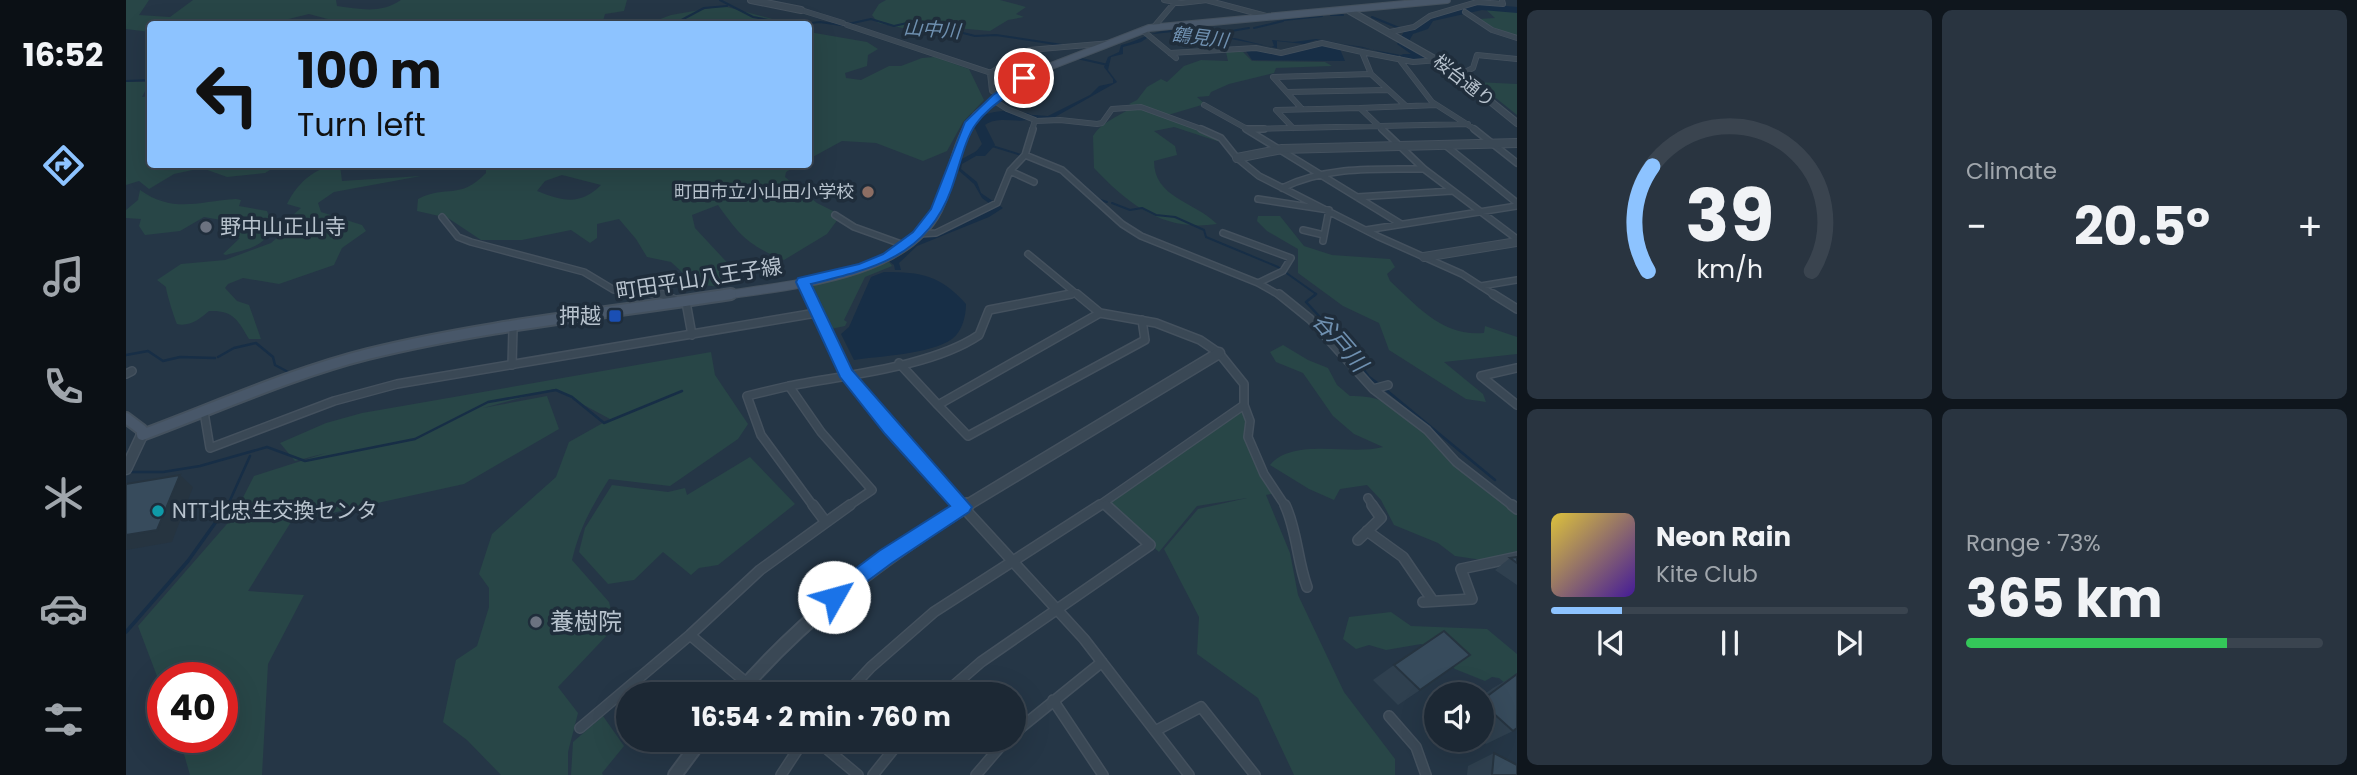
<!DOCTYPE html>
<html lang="en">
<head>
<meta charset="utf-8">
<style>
  :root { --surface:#1c2834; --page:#293440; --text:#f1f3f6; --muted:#a0a6ac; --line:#3a444f; --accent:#8dc3ff }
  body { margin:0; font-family:Poppins,"Noto Sans JP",sans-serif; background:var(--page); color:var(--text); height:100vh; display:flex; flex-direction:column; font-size:26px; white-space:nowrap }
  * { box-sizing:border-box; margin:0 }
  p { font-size:23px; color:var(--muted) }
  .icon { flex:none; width:38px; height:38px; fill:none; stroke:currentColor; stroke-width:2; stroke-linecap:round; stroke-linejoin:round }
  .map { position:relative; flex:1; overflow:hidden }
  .sheet { display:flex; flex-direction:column; gap:10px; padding:10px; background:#0f161d; width:840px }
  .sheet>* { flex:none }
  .hud { position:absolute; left:21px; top:21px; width:665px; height:147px; border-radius:7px; box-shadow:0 7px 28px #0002,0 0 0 2px var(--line); background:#8dc3ff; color:#111; overflow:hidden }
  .buttons { position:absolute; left:1298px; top:682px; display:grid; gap:14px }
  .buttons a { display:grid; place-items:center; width:70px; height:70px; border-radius:50%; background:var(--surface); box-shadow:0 7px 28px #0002,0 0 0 2px var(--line); font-size:35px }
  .speed { position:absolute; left:21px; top:662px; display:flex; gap:14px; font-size:35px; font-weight:700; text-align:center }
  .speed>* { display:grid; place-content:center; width:91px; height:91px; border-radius:50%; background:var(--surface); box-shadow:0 7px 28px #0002,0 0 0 2px var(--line); line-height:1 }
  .speed .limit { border:10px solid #d22; background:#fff; color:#111 }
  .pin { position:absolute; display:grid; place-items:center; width:60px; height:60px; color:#fff; margin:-30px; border:4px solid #fff; border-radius:50%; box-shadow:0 2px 7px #0007 }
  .me { position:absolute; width:77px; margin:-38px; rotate:52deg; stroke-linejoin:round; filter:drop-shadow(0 0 5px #0008) }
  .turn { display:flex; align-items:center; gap:24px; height:147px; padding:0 35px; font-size:32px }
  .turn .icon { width:91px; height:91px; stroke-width:2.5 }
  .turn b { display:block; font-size:49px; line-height:60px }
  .big { font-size:52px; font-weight:700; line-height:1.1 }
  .sheet .card { flex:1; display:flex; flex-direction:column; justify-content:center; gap:10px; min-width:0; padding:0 24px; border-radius:10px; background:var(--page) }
  .sheet .dial { align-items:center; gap:0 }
  .dial svg { height:182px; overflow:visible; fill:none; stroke:var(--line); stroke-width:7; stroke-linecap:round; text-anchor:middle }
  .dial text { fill:var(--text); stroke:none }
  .song { display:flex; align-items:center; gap:21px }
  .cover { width:84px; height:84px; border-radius:10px; background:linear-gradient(135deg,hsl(50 70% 55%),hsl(260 70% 35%)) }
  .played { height:7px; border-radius:4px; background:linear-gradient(90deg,var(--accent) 20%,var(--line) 20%) }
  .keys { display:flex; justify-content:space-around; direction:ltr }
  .heat { display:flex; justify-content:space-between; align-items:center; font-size:38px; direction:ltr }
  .charge { height:10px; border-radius:5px; background:linear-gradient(90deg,#34c759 73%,var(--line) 0) }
  .sheet .tiles { flex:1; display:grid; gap:10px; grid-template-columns:repeat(2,1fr) }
  .trip { position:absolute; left:490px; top:682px; width:410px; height:70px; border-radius:35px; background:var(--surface); box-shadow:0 7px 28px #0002,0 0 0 2px var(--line); font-weight:700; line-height:70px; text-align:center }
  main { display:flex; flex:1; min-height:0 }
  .tab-bar { display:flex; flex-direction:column; width:126px; justify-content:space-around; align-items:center; background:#0b1015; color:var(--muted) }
  .tab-bar .icon { width:49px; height:49px }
  .tab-bar .selected { color:var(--accent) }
  .tab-bar b { font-size:32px; color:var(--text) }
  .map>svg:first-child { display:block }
</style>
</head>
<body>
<main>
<nav class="tab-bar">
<b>16:52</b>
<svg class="icon selected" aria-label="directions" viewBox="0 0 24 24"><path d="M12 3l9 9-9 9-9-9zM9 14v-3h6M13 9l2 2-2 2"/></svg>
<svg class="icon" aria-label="music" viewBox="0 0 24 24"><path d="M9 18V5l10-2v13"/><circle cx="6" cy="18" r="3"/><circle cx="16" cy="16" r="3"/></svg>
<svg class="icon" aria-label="phone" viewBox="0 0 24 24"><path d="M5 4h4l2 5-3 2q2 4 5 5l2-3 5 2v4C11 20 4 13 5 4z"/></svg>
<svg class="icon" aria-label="climate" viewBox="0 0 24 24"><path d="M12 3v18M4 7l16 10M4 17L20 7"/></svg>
<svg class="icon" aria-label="car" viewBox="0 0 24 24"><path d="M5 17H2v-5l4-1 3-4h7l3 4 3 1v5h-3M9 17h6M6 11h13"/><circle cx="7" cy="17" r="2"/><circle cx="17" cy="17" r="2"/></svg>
<svg class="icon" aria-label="filters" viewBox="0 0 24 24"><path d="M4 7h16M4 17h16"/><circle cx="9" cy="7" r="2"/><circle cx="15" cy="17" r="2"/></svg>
</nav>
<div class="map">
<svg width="1391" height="775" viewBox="0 0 1391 775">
  <rect width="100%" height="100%" fill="#253646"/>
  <!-- green -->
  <path fill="#284647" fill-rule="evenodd" d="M0 0H23L13 15 44 17 67 0H210L211 6C235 9 254 14 275 0H501L498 11 479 14 477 21 482 24H220L183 14 142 24H24V32L0 29Z
    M760 0H874L900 7 890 14 898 17 882 20 864 31 830 28 796 32 752 23 746 15 753 4Z
    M1356 6H1370L1391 11V37L1365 28 1353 19 1369 18Z
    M591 7H601L665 24H521L545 15Z
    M683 32 741 42 752 49 742 55 741 66 719 73 720 78 735 80 763 66H775L796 58 809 57 843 69 858 100 837 122 821 151 797 161 750 143 716 141 683 159Z
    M1100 52H1117L1126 61 1199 62 1206 66 1150 68 1148 73 1103 84 1085 92 1083 96 1071 97 1079 104 1042 115 1089 136 1094 142 1048 127 1028 131 1049 146 1051 155 1028 161C1028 198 1068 201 1091 224 1038 232 1003 205 968 168L967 136C977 120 994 117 1007 106L1003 104 1011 100 1021 87 1035 79 1041 82 1058 66 1075 60 1102 61Z
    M0 82H24L16 97 24 96V164L152 165 139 173 101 177 76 168 48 174 23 189 13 181 0 185Z
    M1350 82 1391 84V115Z
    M435 164H673L660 172 659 177 691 203 715 215 701 234 658 260C622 245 614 236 592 205L566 215 569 228 609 271 594 287 569 284 545 262 521 257 510 239 493 219 471 224V238L464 243 445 230 396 240H355L322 218 291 211 292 199C321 184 333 201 360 173V165C370 165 380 164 390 165 404 165 420 173 435 164ZM436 175 475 185C454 206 437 201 411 191L419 181Z
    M214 165 216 181 295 176 208 192 192 203 195 212 236 225 240 231 216 248 208 265 153 284 117 278 102 284 99 288 111 301 123 305 135 339H123C112 320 107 310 83 311 74 319 63 327 51 324 49 320 40 292 40 287L31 280 55 264 99 260 145 243 154 235 161 220 175 208 161 204C172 182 190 166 214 165Z
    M14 190C48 214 73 201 110 199L115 200 113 206 141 211 147 226C138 248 121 249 100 255L97 254 114 238 107 237 114 229 112 223 78 217 54 231 19 235 13 226 15 219 0 218V210L12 200Z
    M1132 216H1154L1178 246 1206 255 1264 259 1269 267 1261 274 1264 281C1291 306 1317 337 1358 333L1359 326 1391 337V354L1318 362 1357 394 1360 402 1340 399 1263 350 1253 323 1217 306 1172 273V249L1141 231 1131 221Z
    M763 262 766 266 739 277 718 320 721 322 719 326 705 329 687 286 690 283 720 277Z
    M1157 345 1182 360 1202 368 1211 385 1224 396C1275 394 1296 431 1330 462 1349 479 1371 494 1391 509V557L1363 561 1329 556 1312 543 1268 525 1255 500 1241 485 1214 489 1208 500 1183 489 1144 465C1168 437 1224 456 1257 447L1228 434 1207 416 1177 373 1150 362 1144 352Z
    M585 352 589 375 622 424 612 439 544 486 483 479C465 508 454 527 446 560L483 602 487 618 485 631 432 687 452 713 442 752V775H375L341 740 317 722 330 660 351 646 363 607V588L353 574 366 534 430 477 443 442 484 419 428 389 357 408 421 396 433 429 338 484 165 522 122 591 178 595 142 664 136 775H64L53 737H96V677H37V692L12 626 107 517 128 476 200 453 169 461 154 443 200 423 236 413Z
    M1118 407 1122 420 1119 435 1149 493 1140 495 1164 553 1172 595 1218 692 1269 759V775H1168L1132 698 1071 654 1073 617 1038 549 1072 509 1121 498 1071 506 1033 552 981 504Z
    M624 457 669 504 592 565 573 568 565 575 537 552 508 580 482 584 453 552 459 528 486 485 542 492 559 488 561 495Z
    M1265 612 1285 626 1361 629 1391 654V694L1373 678 1366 677 1359 681 1329 669 1306 649 1295 644 1260 650 1243 645 1230 649 1217 639 1223 617Z
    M477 716 498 746 476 773 477 775H445L447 742Z"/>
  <!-- water -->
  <path fill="#172e46" d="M1049 30 1090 39 1109 38 1145 47 1148 46 1146 40 1167 42 1190 39 1301 60 1279 59 1237 47 1190 40 1178 44 1151 41V48L1105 39 1085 41 1047 32 1027 34 1015 42 997 47V54L985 57 982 70 991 82 929 117C906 122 884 111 861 116L857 124 865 140 864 148 836 164 835 169 851 182 855 193 877 208 863 217 791 246 773 263 775 270H769L768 265 763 261 797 238 814 234 868 207 856 198 848 184 831 169 834 160 860 146 853 120 857 116 877 113 922 116 964 95 973 86 987 83V79L978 67 982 57 993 52 995 45C1017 40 1025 30 1049 30Z
    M1196 45 1213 47 1219 61 1126 60 1120 51 1131 49 1157 55Z
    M758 272C796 272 814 275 840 304 840 316 836 332 826 339 805 354 754 356 728 360L715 334 723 327 745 277Z"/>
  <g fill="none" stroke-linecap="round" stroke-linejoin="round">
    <!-- stream-far2 -->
    <path stroke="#172e46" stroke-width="2" d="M594 0 627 17 664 24
      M1205 15H1217
      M1246 17 1273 28
      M1158 20 1196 16
      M548 24 578 8 601 6
      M677 24 694 22 715 25
      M722 24 745 19 768 26 781 23 809 26 849 36 870 35 936 45
      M1128 28 1157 21
      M1066 32H1099L1123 28
      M951 58 982 65
      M0 81 24 80
      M863 145 895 155
      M920 161 925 163
      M956 184 974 200 981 202
      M986 203 1004 210 1016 208 1030 215 1049 217 1078 230 1080 237 1152 267 1190 294 1188 296"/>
    <!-- stream-far1 -->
    <path stroke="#172e46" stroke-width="2.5" d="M1190 294 1180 302 1217 342 1243 377 1254 385
      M0 355 22 351 37 361 54 357 89 358
      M92 357 108 348 130 343 147 357 149 365 164 373
      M1259 389 1369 480
      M6 472H37L74 466 141 447 179 461 289 439 362 402 430 390 446 397 478 423 556 391
      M101 507 124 456"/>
    <!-- stream -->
    <path stroke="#172e46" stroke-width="3.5" d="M0 632 62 561 102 505"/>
    <!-- river -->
    <path fill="#172e46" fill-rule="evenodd" d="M1356 4 1391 7V13L1356 10 1307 21 1302 29 1287 34 1282 43 1303 57V61L1277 60 1272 57 1277 54H1285L1271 44 1279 30 1294 25 1299 17Z
      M882 111 902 113 908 117C894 126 875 114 859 125L869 145 859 156H851L849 153 856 144 847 124C856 113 868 111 882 111Z"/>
    <defs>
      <path id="minor-far3" d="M1038 0 1055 3 1081 0
        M1080 0 1144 17
        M675 10 717 23
        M1339 12 1366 30 1391 38
        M721 25 892 82
        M1027 28 1049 2
        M1016 30 1050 58
        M1264 32 1288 27 1304 16 1351 2 1377 4 1376 0
        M1044 53 1130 48 1155 53 1196 43 1236 52
        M1273 59 1306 102 1350 130
        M1333 75 1347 68 1351 55 1391 59
        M1161 92 1262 90
        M873 95 866 91 864 73 903 50 985 43
        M867 100 881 109 909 120 906 130
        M1078 105 1123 130
        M1280 106 1245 74 1236 52 1287 62 1313 60
        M1234 108 1310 105
        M1176 109 1147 77 1245 74
        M909 121 934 120 971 124 976 123 986 109 1015 107 1078 130
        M1167 128 1150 110 1234 108 1257 130
        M1122 129 1342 124"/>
      <path id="minor-far2" d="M1075 129 1095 138 1111 158 1133 176 1251 236 1336 274 1370 296
        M1120 129 1275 224
        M1122 129H1138
        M1256 129 1298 169 1391 239
        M1348 129 1391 163
        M1319 145 1391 203
        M899 155 936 170 996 224 1015 236 1132 283 1155 296
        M884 171 908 182
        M1156 188C1201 166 1249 169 1298 169
        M1231 197 1326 191
        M1132 199 1203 210 1197 241
        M709 215 728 227 778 245
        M316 217 332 237 345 242 458 272 488 290 542 296
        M1177 230 1198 235
        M1240 230 1391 206
        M1097 233 1165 258 1157 271 1132 283
        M792 234 810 233 871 203 884 171 899 155 907 129
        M902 254 953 296
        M1355 286 1391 280
        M936 296 950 293"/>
      <path id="minor-far1" d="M535 294 554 302
        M951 294 974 313 1030 323 1074 340 1093 353 1118 384V405
        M1153 294 1184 319 1247 389 1301 430 1330 462 1388 507
        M1367 294 1391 309
        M560 302 566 335
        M773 363 812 405 974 313
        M386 365 387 329
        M1391 368 1355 376 1391 405
        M0 374 6 371
        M663 386 621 396 635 435 688 507
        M1247 389 1262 385
        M812 405 842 436 1019 340 1016 320
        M78 412 84 448 208 401 271 384 690 313
        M1242 498 1248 507
        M978 503 982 507
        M721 507 746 490 695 432 663 386C719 375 806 367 853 335L863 310 945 294
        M971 507 1118 405 1124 421 1122 437 1138 474 1160 507"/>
      <path id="minor" d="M687 505 699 521
        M1159 505C1171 530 1171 560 1181 587
        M1386 505 1391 509
        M837 507 958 639 1063 775
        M1241 531 1277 557 1307 601
        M1232 540 1255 518 1246 505
        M1297 602 1346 599 1335 569 1391 557
        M564 635 635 695
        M719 695 745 667 808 612 974 505
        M817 695 855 662 1024 545 980 505
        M927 700 977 775
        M1263 716 1290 747 1300 775
        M454 728 564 635 634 570 724 505
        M1029 731 1075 707 1129 775
        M887 734 976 662
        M690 740 732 775
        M655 775 678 740
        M747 775 775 740
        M850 775 880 740"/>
      <path id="tertiary-far3" d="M625 0 675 10
        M1224 11 1321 66 1391 123"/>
      <path id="tertiary-far2" d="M1111 158 1156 149 1391 143
        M1298 257 1391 242
        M677 282 683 296"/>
      <path id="tertiary-far1" d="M683 294 719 373 765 429 837 507
        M0 469 16 435
        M838 507 1093 353"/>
      <path id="tertiary" d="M835 505 837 507
        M611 695C677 618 755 559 841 505
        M549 775 575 740"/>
      <path id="secondary-far2" d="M840 130 850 115 881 89 920 68 1023 28 1321 0"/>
      <path id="secondary-far1" d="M594 296C660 285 778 278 812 210 825 184 827 153 841 129"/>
      <path id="secondary" d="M0 418 16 430V435C89 408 166 373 242 354 360 325 484 313 605 294"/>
    </defs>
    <!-- minor-far3 casing -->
    <use href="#minor-far3" stroke="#44515e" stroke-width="6"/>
    <!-- minor-far2 casing -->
    <use href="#minor-far2" stroke="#44515e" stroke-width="8"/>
    <!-- minor-far1 casing -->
    <use href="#minor-far1" stroke="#44515e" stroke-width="10"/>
    <!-- minor casing -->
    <use href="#minor" stroke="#44515e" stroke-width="12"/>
    <!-- tertiary-far3 casing -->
    <use href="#tertiary-far3" stroke="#44515e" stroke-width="8"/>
    <!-- tertiary-far2 casing -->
    <use href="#tertiary-far2" stroke="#44515e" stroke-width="10"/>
    <!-- tertiary-far1 casing -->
    <use href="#tertiary-far1" stroke="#44515e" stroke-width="13"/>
    <!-- tertiary casing -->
    <use href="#tertiary" stroke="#44515e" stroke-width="16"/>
    <!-- secondary-far2 casing -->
    <use href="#secondary-far2" stroke="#44515e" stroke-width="8"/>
    <!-- secondary-far1 casing -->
    <use href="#secondary-far1" stroke="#44515e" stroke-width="10"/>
    <!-- secondary casing -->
    <use href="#secondary" stroke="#44515e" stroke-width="14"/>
    <!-- minor-far3 -->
    <use href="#minor-far3" stroke="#3a4855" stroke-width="4.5"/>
    <!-- minor-far2 -->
    <use href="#minor-far2" stroke="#3a4855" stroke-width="5"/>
    <!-- minor-far1 -->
    <use href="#minor-far1" stroke="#3a4855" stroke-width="7"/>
    <!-- minor -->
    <use href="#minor" stroke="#3a4855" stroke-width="9"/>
    <!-- tertiary-far3 -->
    <use href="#tertiary-far3" stroke="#3a4855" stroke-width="6"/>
    <!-- tertiary-far2 -->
    <use href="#tertiary-far2" stroke="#3a4855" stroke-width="8"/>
    <!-- tertiary-far1 -->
    <use href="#tertiary-far1" stroke="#3a4855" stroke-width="10"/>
    <!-- tertiary -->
    <use href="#tertiary" stroke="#3a4855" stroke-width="12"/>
    <!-- secondary-far2 -->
    <use href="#secondary-far2" stroke="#485769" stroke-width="6"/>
    <!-- secondary-far1 -->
    <use href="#secondary-far1" stroke="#485769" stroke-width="8"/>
    <!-- secondary -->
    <use href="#secondary" stroke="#485769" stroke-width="10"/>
  </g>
  <!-- wall -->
  <path fill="#2f404f" d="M1391 557V585L1369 570 1384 558Z
    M1268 665 1294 690 1272 705 1247 680Z
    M1391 674 1387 731 1360 744 1356 740V696L1367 688Z
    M1368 753 1391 775H1341L1342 766Z"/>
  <!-- shaded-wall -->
  <path fill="#263440" d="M54 475 67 487 46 542 0 550V535Z"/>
  <!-- building -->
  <path fill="#374b5c" stroke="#263440" stroke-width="2" d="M54 475 31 530 0 535V484Z
    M1391 557V563L1384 558Z
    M1318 631 1344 655 1294 690 1268 665Z
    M1391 674V728L1387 731 1356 703V700Z
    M1368 753 1391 765V775H1366Z"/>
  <!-- route -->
  <path fill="#1a73e8" stroke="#114b97" stroke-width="2" d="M894 76 903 78C886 95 864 104 850 124 839 138 832 172 825 190 801 256 747 269 685 284L726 370 846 507 843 512 766 563 708 606 701 603 698 597 701 590 753 551 824 506 759 434 714 377 670 282 672 278 733 264 757 254 787 232 805 209 839 122 867 95Z"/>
  <!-- markers -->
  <circle fill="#8d6e63" stroke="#1f2d3b" stroke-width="2.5" cx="742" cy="192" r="7"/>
  <g fill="#6b7280" stroke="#1f2d3b" stroke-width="2.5">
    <circle cx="80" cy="227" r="7"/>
    <circle cx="410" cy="622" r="7"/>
  </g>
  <rect fill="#1a4fb4" stroke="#1f2d3b" stroke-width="2.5" x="482" y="309" width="14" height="14" rx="3.5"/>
  <circle fill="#0f9aa8" stroke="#1f2d3b" stroke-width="2.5" cx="32" cy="511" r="7"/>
  <g text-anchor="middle" stroke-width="7" stroke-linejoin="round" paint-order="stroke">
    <!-- far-street labels -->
    <g font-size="18" fill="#b8c3ce" stroke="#1f2d3b">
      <text transform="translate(1338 81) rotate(38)" y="6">桜台通り</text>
    </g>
    <!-- far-poi labels -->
    <g font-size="18" fill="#b8c3ce" stroke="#1f2d3b" text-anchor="end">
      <text x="728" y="198">町田市立小山田小学校</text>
    </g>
    <!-- far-water labels -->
    <g font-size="19" font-style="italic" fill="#6f90b0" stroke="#1f2d3b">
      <text transform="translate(806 29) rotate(4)" y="7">山中川</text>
      <text transform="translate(1074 37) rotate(7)" y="7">鶴見川</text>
    </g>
    <!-- poi labels -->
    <g font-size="21" fill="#b8c3ce" stroke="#1f2d3b" text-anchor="start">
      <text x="94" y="234">野中山正山寺</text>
      <text x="475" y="323" text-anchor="end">押越</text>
      <text x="46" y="518">NTT北忠生交換センタ</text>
    </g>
    <!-- street labels -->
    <g font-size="21" fill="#b8c3ce" stroke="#1f2d3b">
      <text transform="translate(573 279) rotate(-9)" y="7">町田平山八王子線</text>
    </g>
    <!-- water labels -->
    <g font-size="23" font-style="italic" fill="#6f90b0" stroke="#1f2d3b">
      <text transform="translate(1214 342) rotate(49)" y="8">谷戸川</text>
    </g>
    <!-- near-poi labels -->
    <g font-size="24" fill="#b8c3ce" stroke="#1f2d3b" text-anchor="start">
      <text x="424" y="630">養樹院</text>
    </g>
  </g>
</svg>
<div class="buttons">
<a><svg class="icon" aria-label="sound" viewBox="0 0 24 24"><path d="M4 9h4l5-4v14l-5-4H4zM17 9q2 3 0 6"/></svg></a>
</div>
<div class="speed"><div class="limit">40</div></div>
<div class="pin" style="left:898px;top:78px;background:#d93025"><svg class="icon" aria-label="arrive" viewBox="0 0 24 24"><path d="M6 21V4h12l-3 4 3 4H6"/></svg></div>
<svg class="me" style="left:708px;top:597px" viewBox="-20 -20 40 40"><circle r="19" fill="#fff"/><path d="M0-13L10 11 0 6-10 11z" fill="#1a73e8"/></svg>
<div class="trip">16:54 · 2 min · 760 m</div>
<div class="hud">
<div class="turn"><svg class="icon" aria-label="left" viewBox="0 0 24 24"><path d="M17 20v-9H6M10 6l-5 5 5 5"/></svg><div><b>100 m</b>Turn left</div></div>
</div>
</div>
<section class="sheet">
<div class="tiles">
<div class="card dial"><svg viewBox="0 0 100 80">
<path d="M14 69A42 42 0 1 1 86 69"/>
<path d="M14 69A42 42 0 0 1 16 23" stroke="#8dc3ff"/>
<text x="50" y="56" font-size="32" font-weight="700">39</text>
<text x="50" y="72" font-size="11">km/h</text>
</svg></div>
<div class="card"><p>Climate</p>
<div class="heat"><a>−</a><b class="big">20.5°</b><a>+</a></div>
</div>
<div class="card">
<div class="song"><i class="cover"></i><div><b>Neon Rain</b><p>Kite Club</p></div></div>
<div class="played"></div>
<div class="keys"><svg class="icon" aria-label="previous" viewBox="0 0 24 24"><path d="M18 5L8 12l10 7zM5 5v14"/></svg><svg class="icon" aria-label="pause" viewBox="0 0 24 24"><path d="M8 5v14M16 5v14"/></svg><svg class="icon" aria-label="next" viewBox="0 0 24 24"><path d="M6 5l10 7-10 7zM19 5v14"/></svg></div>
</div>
<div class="card"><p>Range · 73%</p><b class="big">365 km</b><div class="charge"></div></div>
</div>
</section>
</main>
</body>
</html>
